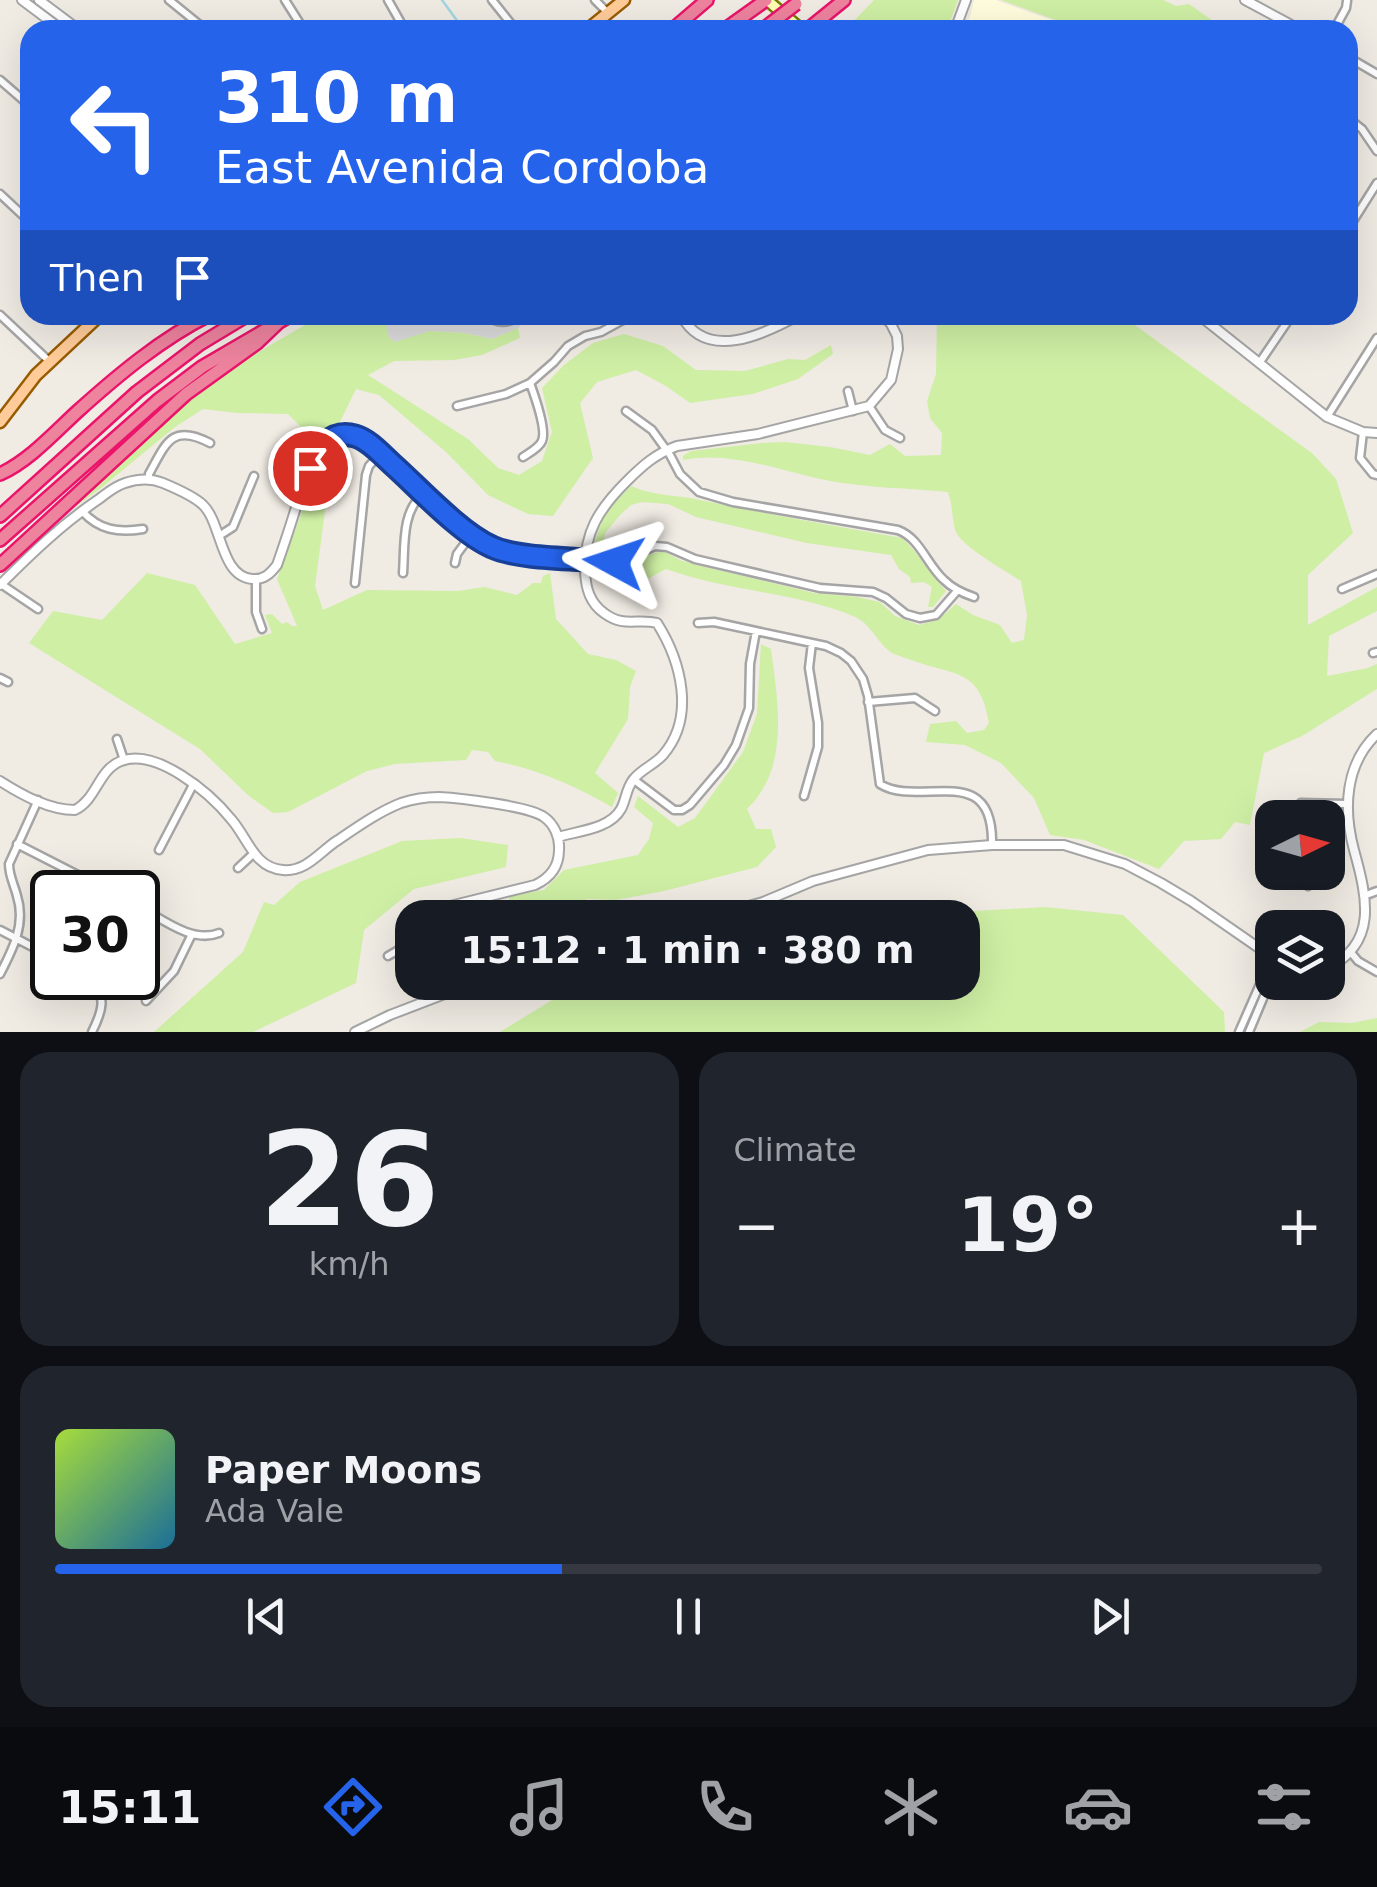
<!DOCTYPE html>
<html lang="en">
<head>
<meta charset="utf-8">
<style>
  :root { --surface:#171b24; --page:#20242c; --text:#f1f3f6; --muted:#9ea1a6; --line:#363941; --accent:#2563eb }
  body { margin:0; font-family:"DejaVu Sans",sans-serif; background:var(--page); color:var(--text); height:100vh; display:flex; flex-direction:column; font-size:38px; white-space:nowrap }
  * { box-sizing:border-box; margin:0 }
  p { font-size:32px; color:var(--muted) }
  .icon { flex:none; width:55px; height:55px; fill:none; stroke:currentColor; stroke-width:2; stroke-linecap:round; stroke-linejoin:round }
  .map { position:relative; height:1032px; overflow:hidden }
  .panel { display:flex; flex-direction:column; gap:20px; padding:20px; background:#0d0f14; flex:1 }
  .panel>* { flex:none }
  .hud { position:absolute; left:20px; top:20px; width:1338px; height:305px; border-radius:30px; box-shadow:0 10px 40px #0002; background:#2563eb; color:#fff; overflow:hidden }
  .needle { width:65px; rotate:85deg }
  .tools { position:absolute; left:1255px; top:800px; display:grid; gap:20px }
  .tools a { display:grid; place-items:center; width:90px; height:90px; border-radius:20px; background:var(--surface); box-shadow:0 10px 40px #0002; font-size:50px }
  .speed { position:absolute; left:30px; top:870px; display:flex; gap:20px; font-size:50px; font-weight:700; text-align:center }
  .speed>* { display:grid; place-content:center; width:130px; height:130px; border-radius:50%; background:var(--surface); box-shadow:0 10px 40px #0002; line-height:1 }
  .speed .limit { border:5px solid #111; border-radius:15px; background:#fff; color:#111 }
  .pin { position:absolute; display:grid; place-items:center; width:85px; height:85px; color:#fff; margin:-42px; border:5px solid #fff; border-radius:50%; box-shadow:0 2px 10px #0007 }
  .me { position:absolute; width:110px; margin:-55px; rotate:275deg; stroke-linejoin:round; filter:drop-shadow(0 0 8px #0008) }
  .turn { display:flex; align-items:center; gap:35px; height:210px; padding:0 30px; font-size:45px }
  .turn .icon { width:130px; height:130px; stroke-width:2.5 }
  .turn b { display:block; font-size:70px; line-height:85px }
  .then { display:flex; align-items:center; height:95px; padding:0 30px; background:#0003; gap:20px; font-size:38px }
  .big { font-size:75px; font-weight:800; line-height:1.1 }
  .panel .widget { flex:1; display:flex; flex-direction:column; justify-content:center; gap:15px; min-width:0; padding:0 35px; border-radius:30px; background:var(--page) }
  .panel .dial { align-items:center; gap:0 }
  .dial b { font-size:130px; line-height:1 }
  .song { display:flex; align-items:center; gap:30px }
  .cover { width:120px; height:120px; border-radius:15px; background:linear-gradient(135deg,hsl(80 70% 55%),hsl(200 70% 35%)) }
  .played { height:10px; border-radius:5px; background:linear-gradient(90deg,var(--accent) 40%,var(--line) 40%) }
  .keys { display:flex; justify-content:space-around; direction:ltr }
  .heat { display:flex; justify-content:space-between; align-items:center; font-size:55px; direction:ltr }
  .panel .tiles { flex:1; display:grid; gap:20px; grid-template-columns:1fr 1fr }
  .widget:last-child { grid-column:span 2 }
  .trip { position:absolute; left:395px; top:900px; width:585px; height:100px; border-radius:30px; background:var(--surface); box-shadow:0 10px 40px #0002; font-weight:800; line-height:100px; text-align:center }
  .dock { display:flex; height:160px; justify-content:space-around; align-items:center; background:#090b0e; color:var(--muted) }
  .dock .icon { width:70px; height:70px }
  .dock .on { color:var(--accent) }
  .dock b { font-size:45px; color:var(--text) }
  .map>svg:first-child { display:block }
</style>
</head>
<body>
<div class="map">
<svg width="1377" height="1032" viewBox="0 0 1377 1032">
  <rect width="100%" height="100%" fill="#f0ebe3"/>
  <!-- residential -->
  <path fill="#dcdbdb" d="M395 315H531L518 328 492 339 464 333 430 331 395 343 389 338 384 320Z"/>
  <!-- education -->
  <path fill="#fffddd" d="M974 0H996L1079 30H963L970 17Z"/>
  <!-- grass -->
  <path fill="#ceefa4" d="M874 0H958L947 30H845Z
    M1001 0H1163L1176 6 1189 4 1226 30H1083Z
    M322 315H395L385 320 389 338 395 342 430 331 464 333 492 339 518 328 520 338 482 355 454 360 394 361 368 375 468 439 498 468 519 475 542 461 552 432 542 388 564 365 593 343 624 334 663 346 696 370 745 371 788 359 805 360 831 345 833 354 798 379 753 394 690 403 666 386 636 370 597 382 580 403 593 458 553 516 528 514 488 495 446 452 379 395 356 389 338 426 312 438 288 414 237 413 203 409 175 427 101 488 61 517 77 499 170 416 233 367Z
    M937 315H1121L1313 454 1336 479 1353 533 1308 575V625L1377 587V611L1329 636 1327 676 1368 668 1377 664V689L1302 736 1264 753 1250 825 1235 822 1221 839 1184 841 1159 869 1084 840 1050 835 1034 798 1001 763 965 745 926 742 930 724 956 721 967 733 984 730 989 723C980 669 957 676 914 661 907 658 898 656 892 653 877 643 871 623 853 616 795 592 726 591 666 569L640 583 635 576H603L594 579V566L612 569 630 564 643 556 663 551 682 561 709 568 814 593 857 597 880 602 895 616 919 625 938 620 956 604 973 615 1000 625 1012 643 1024 640 1027 615 1021 581C1006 571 964 548 956 532 952 523 953 505 948 492 909 488 868 488 830 481 784 472 730 450 683 460V456L691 451 762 443 785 442 830 447 870 455 890 444 905 456 941 455 942 433 930 418 927 401 936 374Z
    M323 455 332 458 315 586 323 610 367 590 458 591 484 587 517 595 533 583H541L543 576 550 573 556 619 588 654 616 660 636 671 630 687 628 719 595 773 618 793 612 807C575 786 537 769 495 761L488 752 472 750 466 760 395 764 367 771 288 812 273 813 249 796 200 749 29 643 53 611 102 620 147 573 195 585 235 644 272 633 265 615 272 614 282 624 287 622 292 626H297L277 579Z
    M631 486C653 496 677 495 700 500 767 514 834 526 902 538 919 553 930 574 946 591L933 607H928L932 587 924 582 911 583 910 577 899 569 891 555 807 543 696 517 668 504 642 502 631 505 621 514 605 533 602 549H594C599 519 609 507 631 486Z
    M761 644 771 649C778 703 790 768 747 809L756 829H771L776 847 757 867 664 891 616 900 587 899 572 913 558 917H494L509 911V896L544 890 564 870 638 855 649 839 653 823 634 807 638 796 678 827 695 818 743 752 757 714Z
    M460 838 508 845 506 867 414 889 364 930 356 983 253 1032H154L243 952 264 902 274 905 300 882 402 841Z
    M1045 907 1123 915 1224 1012 1225 1032H500L570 989 593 983 962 982V918L869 917Z
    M1377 1018V1032H1300L1319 1022 1352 1023Z"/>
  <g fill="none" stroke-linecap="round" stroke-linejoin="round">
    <!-- stream -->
    <path stroke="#9fd7e2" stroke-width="2.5" d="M442 0 458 22"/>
    <defs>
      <path id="minor" d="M169 0 206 30
        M285 0 304 30
        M388 0 405 30
        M492 0 516 30
        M595 0 608 13
        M1334 30 1346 8 1347 1
        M1348 57 1377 74
        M0 80 30 106
        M1348 118 1362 129 1377 151
        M0 194 30 222
        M1348 229 1377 183
        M0 315 49 361
        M488 315C497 325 510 323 520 315
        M1260 362 1292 315
        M848 391 853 411
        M457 406 506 394 530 383 554 362 568 346 585 336 601 332 632 315
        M869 406 885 430 900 438
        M626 411 652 430 670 455 680 474 699 492 733 502 898 530C920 538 927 565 944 580 953 589 962 593 974 597
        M1327 417 1377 338
        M1363 432 1360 458 1373 474 1377 475
        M523 457C529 453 539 448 542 441 547 430 534 394 530 383
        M149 479V474C166 443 172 423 210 443
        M82 511C99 530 118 533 143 529
        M219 536 233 527 254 476
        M586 559 614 562 628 558 655 546 667 547 695 559 820 588 873 592 886 598 906 614 920 618 936 615 957 591
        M455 563 457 554 471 535
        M403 573C405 546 401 511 424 493
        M256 580V612L262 629
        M355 583 366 475 369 466 380 454
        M1 584 38 609
        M1342 589 1377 574
        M698 623 714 622 826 646 841 653 851 661 863 679 868 696 880 784C919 809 994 758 992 845
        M1373 653 1377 652
        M0 678 8 682
        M868 702 915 698 935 711
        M117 739 124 760
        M633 779 674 810H682L690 805 724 765 736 745 749 708 750 664 756 631
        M804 796 818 747V723L809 668 812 643
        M1297 818 1301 803 1347 804
        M17 844 111 892
        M159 850 194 783
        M238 868 253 854
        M1305 872 1308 886
        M1369 894 1377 891
        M138 906C161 918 192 944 219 933
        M0 930 52 957
        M1353 955 1358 961 1377 972
        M388 956 412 942
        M0 974C13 949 26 924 17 896 14 884 9 876 9 864L38 800
        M90 978C108 996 102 1012 92 1032
        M146 1001 174 971 192 934
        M1239 1032 1272 957
        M1249 1032 1272 977"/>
      <path id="tertiary" d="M22 0 62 30
        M39 0 79 30
        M1245 0 1297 28
        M955 30 966 0
        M681 315C706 362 763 335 799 315
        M1199 315 1327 417 1363 432 1377 433
        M0 585C31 554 62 524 99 499 107 493 115 486 125 483 137 479 151 478 163 483 175 488 194 496 203 505 222 523 220 576 252 579 264 580 270 574 277 565 284 545 291 524 297 504 309 471 319 416 366 442L471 535C510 559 541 555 586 559
        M0 781C22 795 49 810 75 810 97 799 98 770 121 761 157 748 210 793 231 819 248 838 254 868 283 870 305 872 318 854 335 842 356 828 378 812 401 803 413 799 426 797 439 797 459 798 529 806 544 817 554 824 560 837 559 850 559 867 550 878 535 885L446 907 431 918
        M558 837C578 831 610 829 621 809 626 800 626 789 633 780 640 770 654 765 663 755 696 717 681 661 657 623 637 618 624 628 604 613 590 603 586 589 585 572 584 532 599 509 626 482 642 466 655 454 677 446L758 434 869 406 891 380 898 349 897 336 891 324 883 315
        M704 918 763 902 813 881 928 850 992 845H1064L1125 864 1161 883 1191 901 1272 957
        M1328 968C1377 943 1368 900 1354 850 1343 809 1345 764 1377 734
        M355 1032 390 1015 476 982"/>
      <path id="secondary" d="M767 0 802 30"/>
      <path id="primary" d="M587 30 624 0
        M0 422 36 375 100 315"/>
      <path id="motorway" d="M672 30 707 0
        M724 30 766 0
        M807 30 844 0
        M0 474C29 461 55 432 78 411 118 375 161 339 209 315
        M0 516 137 392 200 344 248 315
        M0 540 157 401 202 367 291 315
        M0 565 186 394 257 343 280 321"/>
    </defs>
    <!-- minor casing -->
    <use href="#minor" stroke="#a5a5a5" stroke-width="11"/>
    <!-- tertiary casing -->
    <use href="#tertiary" stroke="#a5a5a5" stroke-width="12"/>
    <!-- secondary casing -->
    <use href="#secondary" stroke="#757a00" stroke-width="14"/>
    <!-- primary casing -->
    <use href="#primary" stroke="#985c00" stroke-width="15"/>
    <!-- motorway casing -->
    <use href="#motorway" stroke="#ea146b" stroke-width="16"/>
    <!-- minor -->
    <use href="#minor" stroke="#fff" stroke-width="6"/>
    <!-- tertiary -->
    <use href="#tertiary" stroke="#fff" stroke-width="8"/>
    <!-- secondary -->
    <use href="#secondary" stroke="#fffeb2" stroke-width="9"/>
    <!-- primary -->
    <use href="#primary" stroke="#fc9" stroke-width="10"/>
    <!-- motorway -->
    <use href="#motorway" stroke="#ee839e" stroke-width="11"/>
    <defs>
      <path id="motorway-bridge" d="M766 27 796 4"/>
    </defs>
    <!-- motorway-bridge casing -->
    <use href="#motorway-bridge" stroke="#ea146b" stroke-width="16" stroke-linecap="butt"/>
    <!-- motorway-bridge -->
    <use href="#motorway-bridge" stroke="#ee839e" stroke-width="11"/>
  </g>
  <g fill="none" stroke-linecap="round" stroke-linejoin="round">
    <defs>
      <path id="route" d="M310 468C317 449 331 429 355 436 369 440 381 454 392 464 419 488 460 533 492 547 520 560 581 558 614 562"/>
    </defs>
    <!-- route casing -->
    <use href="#route" stroke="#184099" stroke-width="25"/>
    <!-- route -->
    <use href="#route" stroke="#2563eb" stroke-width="18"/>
  </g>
</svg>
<div class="tools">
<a><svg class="needle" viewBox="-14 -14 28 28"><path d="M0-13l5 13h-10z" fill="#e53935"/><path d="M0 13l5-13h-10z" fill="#9ea1a6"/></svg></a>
<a><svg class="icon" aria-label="layers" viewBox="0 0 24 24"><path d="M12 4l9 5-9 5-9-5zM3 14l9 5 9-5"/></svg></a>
</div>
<div class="speed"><div class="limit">30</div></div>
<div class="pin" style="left:310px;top:468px;background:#d93025"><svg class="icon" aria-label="arrive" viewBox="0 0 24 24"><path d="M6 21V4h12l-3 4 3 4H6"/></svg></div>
<svg class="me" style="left:614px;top:562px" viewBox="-20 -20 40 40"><path d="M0-17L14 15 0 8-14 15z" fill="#2563eb" stroke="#fff" stroke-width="4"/></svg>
<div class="trip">15:12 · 1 min · 380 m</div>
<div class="hud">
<div class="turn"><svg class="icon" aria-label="left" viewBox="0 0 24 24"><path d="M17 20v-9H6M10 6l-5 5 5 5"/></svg><div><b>310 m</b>East Avenida Cordoba</div></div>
<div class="then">Then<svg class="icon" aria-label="arrive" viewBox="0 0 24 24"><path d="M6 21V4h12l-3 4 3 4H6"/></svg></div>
</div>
</div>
<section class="panel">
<div class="tiles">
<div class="widget dial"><b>26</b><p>km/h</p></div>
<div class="widget"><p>Climate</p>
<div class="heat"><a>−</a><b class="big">19°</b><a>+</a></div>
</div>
<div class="widget">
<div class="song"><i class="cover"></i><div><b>Paper Moons</b><p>Ada Vale</p></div></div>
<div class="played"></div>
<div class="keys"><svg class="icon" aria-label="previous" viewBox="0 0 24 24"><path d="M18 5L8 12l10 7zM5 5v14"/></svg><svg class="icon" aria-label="pause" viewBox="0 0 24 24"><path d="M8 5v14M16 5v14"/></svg><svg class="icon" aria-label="next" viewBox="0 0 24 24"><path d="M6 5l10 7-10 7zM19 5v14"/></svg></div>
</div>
</div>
</section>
<nav class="dock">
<b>15:11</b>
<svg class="icon on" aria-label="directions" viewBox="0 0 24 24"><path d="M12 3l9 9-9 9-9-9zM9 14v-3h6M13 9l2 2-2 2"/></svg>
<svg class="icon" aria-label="music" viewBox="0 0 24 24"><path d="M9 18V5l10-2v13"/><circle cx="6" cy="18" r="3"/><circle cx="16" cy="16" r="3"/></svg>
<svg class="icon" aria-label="phone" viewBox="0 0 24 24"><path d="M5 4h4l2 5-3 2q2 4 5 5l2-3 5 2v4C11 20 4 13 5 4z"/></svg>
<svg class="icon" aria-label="climate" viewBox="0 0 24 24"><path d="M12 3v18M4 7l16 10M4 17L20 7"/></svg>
<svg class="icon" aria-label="car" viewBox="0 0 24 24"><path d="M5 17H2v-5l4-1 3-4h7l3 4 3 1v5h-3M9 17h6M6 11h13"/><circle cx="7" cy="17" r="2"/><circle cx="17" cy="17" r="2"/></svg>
<svg class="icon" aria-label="filters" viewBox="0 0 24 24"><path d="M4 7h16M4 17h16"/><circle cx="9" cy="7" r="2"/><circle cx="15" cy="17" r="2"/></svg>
</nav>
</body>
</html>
